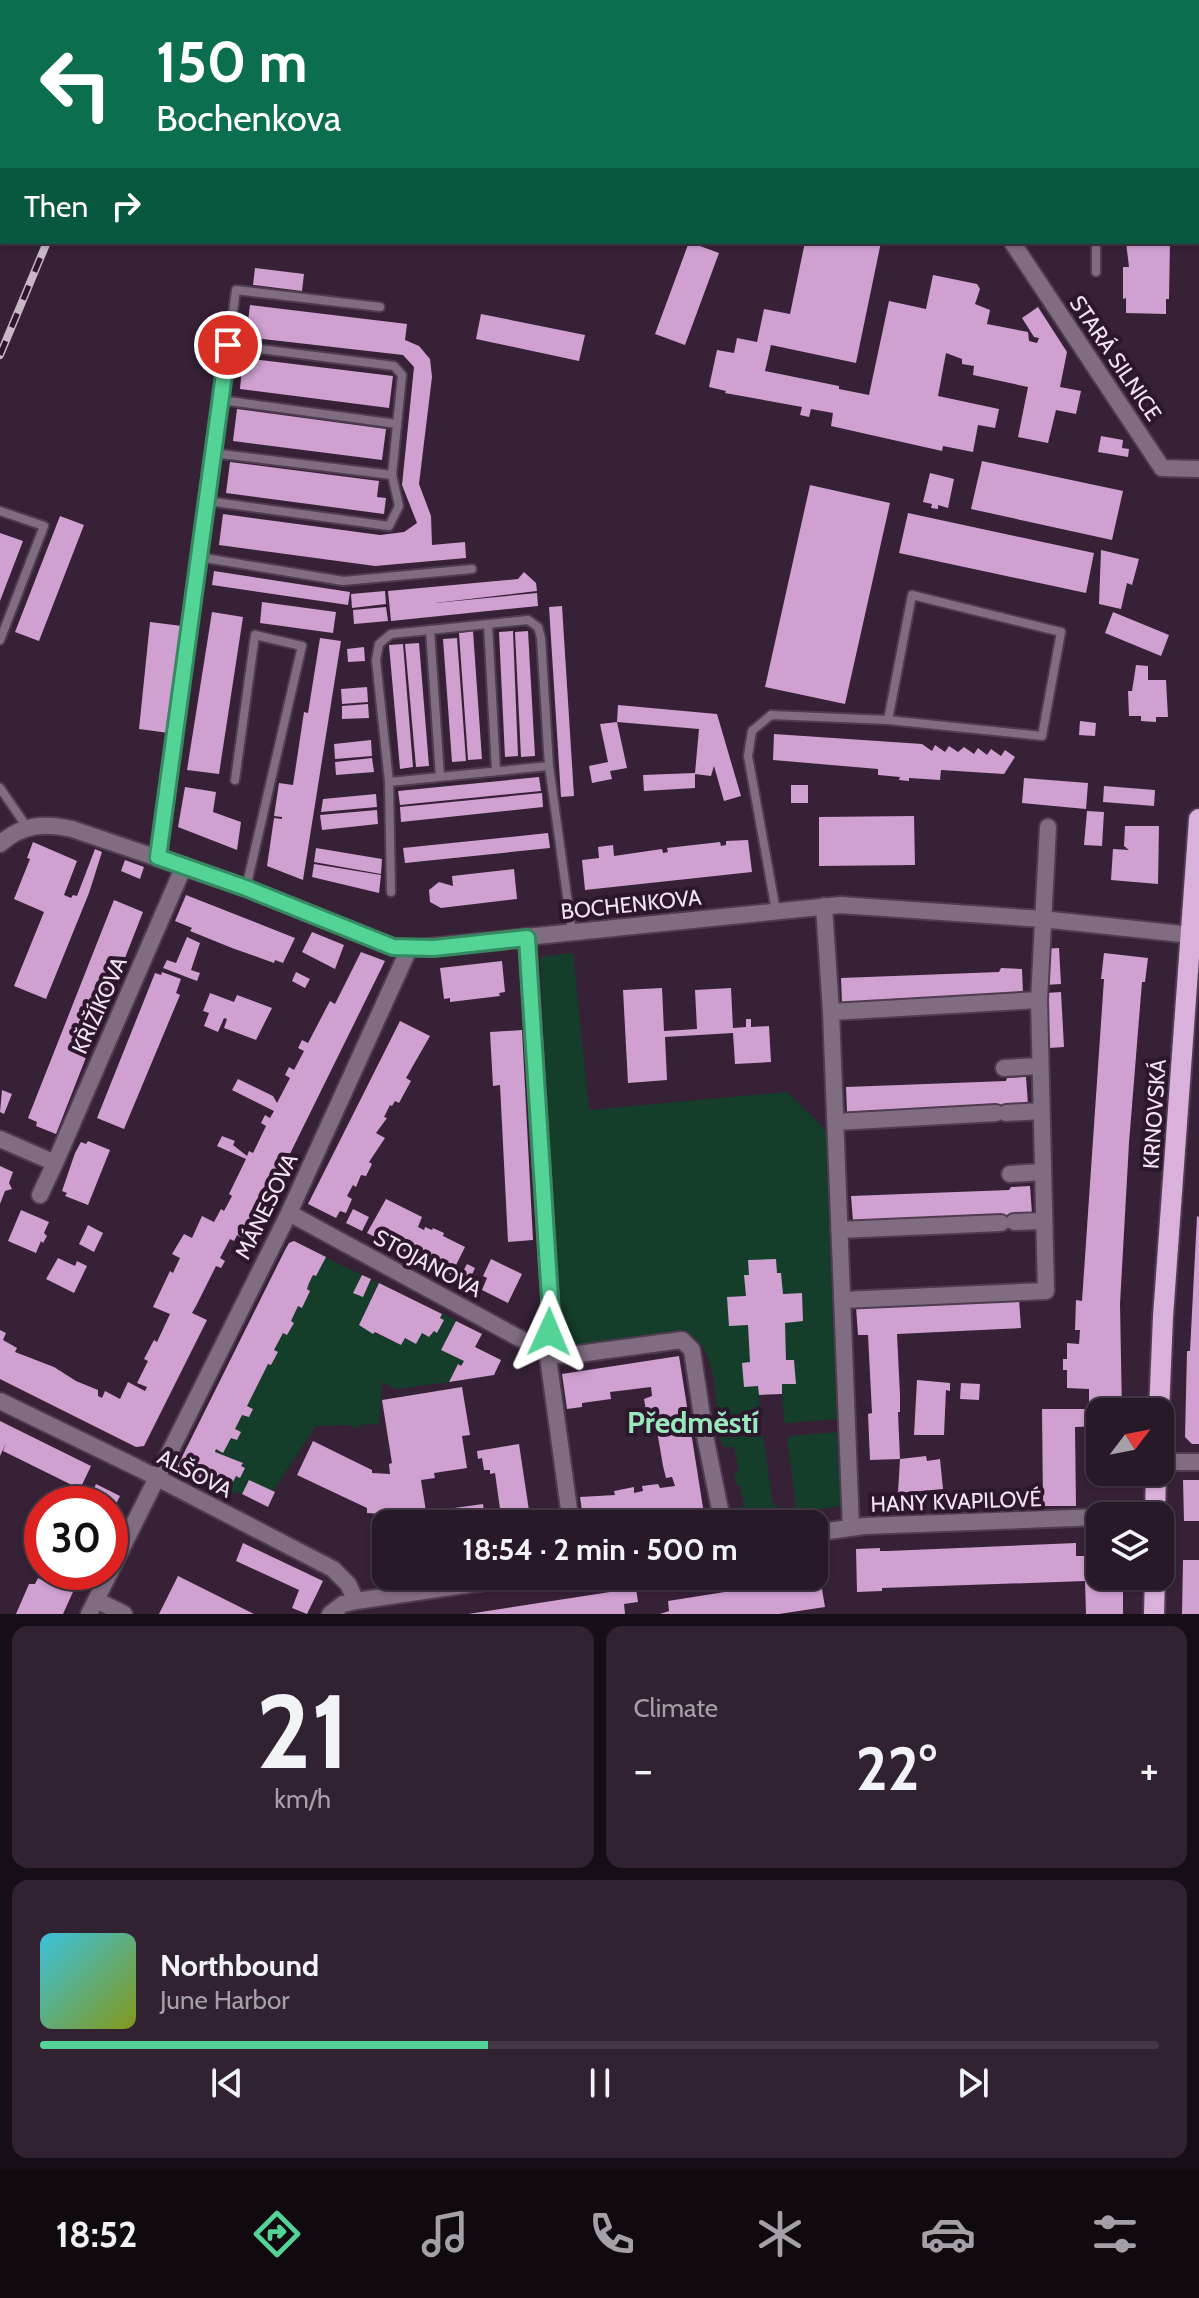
<!DOCTYPE html>
<html lang="en">
<head>
<meta charset="utf-8">
<style>
  :root { --surface:#281929; --page:#302231; --text:#f1f3f6; --muted:#a5a0a8; --line:#443846; --accent:#54d396 }
  body { margin:0; font-family:Cabin,sans-serif; background:var(--page); color:var(--text); height:100vh; display:flex; flex-direction:column; font-size:30px; white-space:nowrap }
  * { box-sizing:border-box; margin:0 }
  p { font-size:26px; color:var(--muted) }
  .icon { flex:none; width:44px; height:44px; fill:none; stroke:currentColor; stroke-width:2; stroke-linecap:round; stroke-linejoin:round }
  .map { position:relative; height:1614px; overflow:hidden }
  .details { display:flex; flex-direction:column; gap:12px; padding:12px; background:#160e17; flex:1 }
  .details>* { flex:none }
  .guide { position:absolute; left:0px; top:0px; width:1200px; height:244px; box-shadow:0 2px 6px #0004,0 0 0 2px var(--line); background:#0b6e4f; color:#fff; overflow:hidden }
  .needle { width:52px; rotate:58deg }
  .buttons { position:absolute; left:1086px; top:1398px; display:grid; gap:16px }
  .buttons a { display:grid; place-items:center; width:88px; height:88px; border-radius:16px; background:var(--surface); box-shadow:0 2px 6px #0004,0 0 0 2px var(--line); font-size:40px }
  .speed { position:absolute; left:24px; top:1486px; display:flex; gap:16px; font-size:40px; font-weight:700; text-align:center }
  .speed>* { display:grid; place-content:center; width:104px; height:104px; border-radius:50%; background:var(--surface); box-shadow:0 2px 6px #0004,0 0 0 2px var(--line); line-height:1 }
  .speed .limit { border:12px solid #d22; background:#fff; color:#111 }
  .pin { position:absolute; display:grid; place-items:center; width:68px; height:68px; color:#fff; margin:-34px; border:4px solid #fff; border-radius:50%; box-shadow:0 2px 8px #0007 }
  .me { position:absolute; width:88px; margin:-44px; rotate:1deg; stroke-linejoin:round; filter:drop-shadow(0 0 6px #0008) }
  .turn { display:flex; align-items:center; gap:28px; height:168px; padding:0 24px; font-size:36px }
  .turn .icon { width:104px; height:104px; stroke-width:2.5 }
  .turn b { display:block; font-size:56px; line-height:68px }
  .then { display:flex; align-items:center; height:76px; padding:0 24px; background:#0003; gap:16px; font-size:30px }
  .big { font-size:60px; font-weight:700; line-height:1.1 }
  .details .tile { flex:1; display:flex; flex-direction:column; justify-content:center; gap:12px; min-width:0; padding:0 28px; border-radius:16px; background:var(--page) }
  .details .dial { align-items:center; gap:0 }
  .dial b { font-size:104px; line-height:1 }
  .song { display:flex; align-items:center; gap:24px }
  .cover { width:96px; height:96px; border-radius:12px; background:linear-gradient(135deg,hsl(190 70% 55%),hsl(70 70% 35%)) }
  .played { height:8px; border-radius:4px; background:linear-gradient(90deg,var(--accent) 40%,var(--line) 40%) }
  .keys { display:flex; justify-content:space-around; direction:ltr }
  .heat { display:flex; justify-content:space-between; align-items:center; font-size:44px; direction:ltr }
  .details .tiles { flex:1; display:grid; gap:12px; grid-template-columns:1fr 1fr }
  .tile:last-child { grid-column:span 2 }
  .trip { position:absolute; left:372px; top:1510px; width:456px; height:80px; border-radius:16px; background:var(--surface); box-shadow:0 2px 6px #0004,0 0 0 2px var(--line); font-weight:700; line-height:80px; text-align:center }
  .tab-bar { display:flex; height:128px; justify-content:space-around; align-items:center; background:#100a10; color:var(--muted) }
  .tab-bar .icon { width:56px; height:56px }
  .tab-bar .active { color:var(--accent) }
  .tab-bar b { font-size:36px; color:var(--text) }
  .map>svg:first-child { display:block }
</style>
</head>
<body>
<div class="map">
<svg width="1199" height="1614" viewBox="0 0 1199 1614">
  <rect width="100%" height="100%" fill="#362137"/>
  <!-- green -->
  <path fill="#143e29" d="M573 953 589 1110 787 1092 824 1128 837 1164 827 1165 837 1419 784 1423 782 1394 759 1395 761 1424 719 1427C714 1396 718 1350 688 1333L589 1349H560L540 959 547 956Z
    M325 1257 362 1275 354 1293 363 1297 372 1280 378 1283 359 1325C373 1333 385 1337 400 1345L404 1338 416 1343 421 1333 428 1337 433 1331 437 1332 443 1320 440 1318 442 1313 456 1321 441 1350 464 1361 461 1366 457 1364 449 1382 396 1389 382 1382 379 1424 360 1425 358 1429 349 1425 316 1426 273 1491 242 1494 236 1491 234 1494 228 1491 235 1476 239 1478 244 1467 241 1465V1462L214 1452 230 1437 236 1440 240 1432 235 1429 242 1415 248 1417 252 1409 246 1406 267 1363 277 1352 274 1350 297 1306 301 1308 310 1291 306 1288Z
    M837 1432 840 1495H846L847 1505 797 1513 792 1507 796 1506 787 1440 791 1436Z
    M763 1435 772 1499 774 1506 778 1505 779 1511 774 1516 733 1522 731 1510 744 1506 740 1485H736L734 1474 739 1472 734 1447H723L720 1437Z"/>
  <!-- building -->
  <path fill="#cfa0d0" d="M689 242 719 253 685 345 655 334Z
    M805 242H881L856 363 771 345 765 371 839 386V389L869 395 889 301 926 309 933 275 977 284 980 289 975 304 990 310 987 324 1028 332 1029 341 1037 343 1039 338 1034 337 1022 318 1038 307 1067 352 1060 387 1081 391 1076 414 1056 410 1048 443 1018 437 1028 387 973 375 974 366 962 364V359L946 353 938 396 999 409 995 428 978 425 973 452 943 446 942 451 831 426 833 413 811 409 809 417 800 415 802 407 725 393 726 391 709 387 717 350 734 353 737 338 757 342 764 309 790 314Z
    M1126 242H1170L1169 299H1166V314L1126 313V298L1123 299V267H1129Z
    M255 268 304 274 302 291 253 285Z
    M250 305 407 324 405 340 419 346 430 359 432 377 419 484 431 516 432 545 465 542 466 558 375 566 219 545 223 514 380 535 404 532 417 523 402 485 414 367 403 355 246 337Z
    M481 314 585 335 579 361 476 339Z
    M243 358 393 376 389 408 240 389Z
    M237 409 386 429 382 460 233 441Z
    M1101 436 1123 440 1122 448 1129 449 1128 457 1098 452Z
    M982 461 1123 491 1112 540 971 509Z
    M230 462 379 481 377 497 386 498 384 514 226 493Z
    M930 473 954 479 948 508 938 505V509L931 508 932 504 923 502Z
    M810 485 890 503 845 704 765 687Z
    M908 513 1094 553 1086 593 899 553Z
    M60 516 84 525 39 641 15 632Z
    M0 533 23 541 0 601Z
    M1101 550 1139 559 1132 585 1127 583 1121 609 1099 604Z
    M214 571 350 592 348 605 212 585Z
    M524 572 536 583 537 591 435 603 537 593 538 606 391 621 388 591 518 579Z
    M385 591 386 604 352 608 351 594Z
    M262 602 336 612 333 633 260 623Z
    M562 606 574 796 561 797 549 607Z
    M386 607 388 621 354 624 353 610Z
    M212 612 243 617 219 774 187 770Z
    M1113 612 1169 635 1161 656 1105 633Z
    M150 622 182 626 169 733 139 729Z
    M473 631 482 759 468 760 459 633Z
    M513 631 518 756 505 757 499 632Z
    M528 631 535 756 521 757 515 632Z
    M320 638 341 641 303 880 267 866 274 818 282 819V817L274 816 279 783 293 785 304 712 308 713Z
    M457 638 466 761 452 762 443 639Z
    M419 643 429 766 416 767 405 644Z
    M403 644 413 767 400 769 389 645Z
    M364 647 365 661 348 662 347 649Z
    M1136 665 1148 666V680H1166L1168 717H1156V722L1141 721V716H1129L1128 691H1132Z
    M367 687 368 702 342 704 341 689Z
    M368 704 369 718 342 719V706Z
    M618 705 717 714 741 796 724 801 714 766 711 776 695 774V788L644 791 643 775 695 773 699 729 617 722Z
    M1080 721 1096 723 1095 736 1079 735Z
    M617 722 627 768 610 771 612 779 592 783 589 766 608 762 600 724Z
    M774 734 922 744 932 751 935 745 945 752 949 746 958 752 964 747 974 754 978 748 987 755 991 749 1001 756 1005 750 1015 757 1004 774 941 770 940 780 909 778V781L899 780 900 777 878 775V769L773 760Z
    M371 740 372 756 335 759 334 744Z
    M372 758 374 772 336 775 335 762Z
    M539 777 541 791 400 805 398 791Z
    M1024 778 1088 783 1086 809 1022 803Z
    M791 785H808V803H791Z
    M1104 786 1155 790 1154 806 1103 802Z
    M185 787 216 792 213 812 241 822 237 850 178 827Z
    M542 793 543 807 401 822 400 807Z
    M376 794 377 807 321 812 323 799Z
    M377 810 378 824 322 830 320 815Z
    M1087 811 1104 812 1102 846 1084 845Z
    M914 816 915 865 819 866V817Z
    M1125 826H1159L1158 884 1111 880 1113 849 1129 850 1124 846Z
    M548 833 550 848 405 863 403 848Z
    M748 840 752 872 585 890 582 860 599 858 598 847 613 845 614 856 662 849 663 853 668 852 667 848 720 842 721 846 726 845V841Z
    M33 842 77 861 64 895 71 898 73 895 77 896 95 849 102 852 89 893 46 999 14 986 44 912 14 899 30 859 27 858Z
    M316 848 382 859 381 874 314 862Z
    M125 860 144 867 140 879 121 871Z
    M314 864 381 875 379 893 312 877Z
    M514 869 517 899 441 908 430 902 429 890 439 882 453 886 452 876Z
    M186 895 295 938 283 963 275 960 274 963 232 948 190 931 192 928 175 921Z
    M114 900 143 912 56 1134 36 1126 37 1122 28 1118Z
    M312 932 344 945 335 969 302 952Z
    M187 937 200 943 191 970 200 973 197 981 163 968 167 960 176 963Z
    M1059 948 1061 984 1045 985 1043 949Z
    M361 952 385 961 247 1241 237 1235 234 1241 230 1239 220 1258 225 1261 221 1268 216 1266 196 1306 192 1313 207 1320 144 1446 136 1447 0 1379V1330L6 1333 3 1340 17 1348 15 1352 54 1367 76 1381 98 1390V1396L102 1398 105 1391 120 1399 128 1382 145 1391 147 1387 137 1383 148 1361 144 1359 154 1340 157 1342 170 1314 153 1307 170 1271 173 1273 180 1258 172 1254 184 1234 192 1238 202 1216 214 1222 221 1209 224 1211 232 1196 229 1194 246 1159 217 1146 222 1136 235 1141 233 1145 247 1156 249 1151 253 1153 266 1126 261 1123 265 1115 270 1118 274 1111 232 1090 238 1079 273 1096 277 1103 290 1078 285 1075 289 1067 294 1070 304 1051 298 1048 302 1040 308 1043 330 1001 335 1004Z
    M1104 953 1148 958 1145 982H1142L1129 1143 1120 1304 1122 1412H1100V1426L1075 1427 1076 1506H1043L1042 1409H1089V1389L1067 1388V1370H1063V1359H1067V1343L1079 1344 1080 1330H1075L1076 1300 1082 1301 1104 979H1101Z
    M502 961 505 992 499 993 500 996 450 1002V998L444 999 440 968Z
    M1001 968 1022 969 1023 994 842 1003 841 978 999 972Z
    M162 972 181 979 176 993 180 995 124 1129 97 1118 155 973 161 975Z
    M296 972 310 979 305 988 292 981Z
    M662 988 664 1031 697 1029 695 990 731 988 733 1028 746 1027V1019H751V1027L769 1026 771 1062 735 1064 733 1033 665 1037 667 1080 628 1083 623 990Z
    M1061 992 1064 1047 1049 1048 1046 993Z
    M210 993 234 1002 237 995 272 1008 256 1040 224 1028 227 1019 224 1018 218 1032 204 1026 209 1013 203 1011Z
    M400 1021 430 1036 406 1078 411 1081 399 1103 395 1101 392 1106 390 1105 384 1117 387 1118 376 1133 385 1138 369 1162 372 1164 366 1176 361 1175 356 1187 353 1185 347 1196 352 1199 346 1213 340 1211 336 1218 308 1204Z
    M522 1030 533 1240 508 1242 500 1085 493 1086 490 1032Z
    M1026 1077 1028 1104 847 1112 846 1087 1006 1081 1007 1078Z
    M2 1090 12 1094 4 1114 0 1112Z
    M88 1141 110 1150 88 1205 65 1196 67 1193 62 1191 75 1153 81 1142 86 1144Z
    M0 1166 13 1172 9 1183 12 1189 5 1191 0 1204Z
    M1030 1186 1032 1214 853 1221 851 1196 1009 1190 1011 1187Z
    M386 1199 422 1217 418 1227 424 1230 425 1227 432 1230 433 1228 444 1233 443 1236 465 1247 451 1275 367 1233Z
    M353 1209 369 1217 362 1231 346 1223Z
    M21 1210 49 1222 44 1233 47 1236 43 1243 41 1241 36 1253 8 1241Z
    M1197 1216 1199 1217V1444H1192L1185 1437 1187 1351H1190Z
    M88 1225 103 1233 94 1252 79 1244Z
    M294 1241 326 1257 316 1276 313 1275 309 1283 307 1289 310 1291 302 1308 298 1306 291 1321 294 1323 287 1335 283 1333 274 1350 278 1352 271 1365 268 1364 247 1406 253 1409 249 1417 242 1415 235 1429 241 1432 237 1440 231 1438 223 1453 216 1449 215 1452 243 1463 241 1466 245 1468 240 1478 236 1476 228 1492 177 1467 285 1250 289 1243Z
    M58 1258 75 1266 77 1261 87 1266 74 1293 46 1279Z
    M491 1259 522 1274 508 1303 482 1290 487 1278 483 1276Z
    M776 1259 777 1273H781L783 1294 802 1293 803 1321 785 1323 786 1360H794L796 1384H782V1394L759 1395 758 1386 744 1387 742 1363 750 1362 748 1325 729 1326 727 1297 746 1296 744 1275H749L748 1260Z
    M467 1264 475 1268 468 1283 459 1279Z
    M362 1275 371 1279 363 1297 353 1293Z
    M379 1283 442 1314 440 1318 444 1320 437 1333 434 1331 429 1337 422 1333 416 1344 405 1338 401 1345 375 1332 373 1334 359 1325Z
    M1019 1299 1021 1328 897 1334 900 1395V1412H898L900 1459 870 1460 868 1414 872 1413 868 1335H858L856 1307Z
    M456 1321 482 1334 475 1347 501 1360 494 1375 449 1382 458 1364 461 1366 464 1361 441 1350Z
    M679 1356 704 1514 641 1524H584L580 1497 615 1495 614 1491 634 1487V1493L643 1491 642 1486 658 1484 660 1488 675 1486 672 1477 666 1478 663 1466 655 1419 648 1421 644 1399 652 1396 651 1387 610 1392 611 1399 582 1403V1407L567 1409 562 1374Z
    M917 1380 950 1383V1391L946 1390 944 1435H914Z
    M961 1383 980 1384 979 1400 960 1399Z
    M462 1387 470 1435 462 1436 467 1468 434 1473 435 1478 421 1480 428 1524H398L396 1508 383 1509V1514L367 1513V1508L297 1475 313 1441 372 1470V1473L390 1474 389 1464 392 1463 382 1400Z
    M0 1421 91 1466 80 1489 3 1451 6 1443 0 1456Z
    M519 1444 531 1524H442L440 1510 483 1504 485 1518 501 1516 495 1473 490 1474V1470H484L482 1458 478 1459 477 1451Z
    M926 1456 927 1461 940 1459 943 1489 898 1493 900 1459Z
    M249 1480 275 1492 268 1507 242 1494Z
    M1183 1480H1199V1521H1184Z
    M96 1484 120 1496 110 1516V1504H87Z
    M243 1543 323 1581 307 1614 292 1608 299 1590 236 1561Z
    M1076 1543V1556H1100V1576H1123V1614H1086L1085 1581 882 1588V1591L857 1592 856 1549 880 1548V1551H888Z
    M1183 1560H1199V1614H1182Z
    M53 1572H82L63 1614H16L29 1584H35L38 1578 48 1583Z
    M178 1576 254 1614H159Z
    M820 1577 825 1607 779 1614H660L669 1611 668 1601Z
    M636 1588 638 1602 624 1604 625 1614H468Z"/>
  <g fill="none" stroke-linecap="round" stroke-linejoin="round">
    <defs>
      <path id="service" d="M1000 2V0
        M1042 2V0
        M1096 242V272
        M221 400 397 424
        M213 453 392 475
        M207 501 389 526 399 506 392 475 402 375 394 366 228 345
        M0 511 44 526 0 640
        M199 557 343 581 472 569
        M488 624 496 771
        M430 630 440 777
        M235 780 255 635 302 646 246 888
        M389 782 376 660 379 644 391 634 528 620 538 627 541 638 549 766
        M0 788 27 827
        M158 857 236 290 380 307
        M391 892 389 782 549 766 572 932
        M776 911 748 756 752 731 771 715 888 720 1042 736 1061 632 912 595 888 720"/>
      <path id="minor" d="M863 0 864 2
        M1012 242 1162 468 1199 469
        M0 844C22 824 44 823 72 829L246 888 393 947 409 949 840 905 1042 919 1191 935
        M824 906 831 1012 851 1528
        M527 938 551 1314 547 1350 571 1524
        M831 1012 1039 1000
        M1004 1068 1040 1066
        M1006 1113 1041 1111
        M836 1122 996 1113
        M0 1139 55 1163 184 866
        M1010 1174 1042 1172
        M40 1195 55 1163
        M289 1213 519 1338 558 1355H571L682 1340 692 1350 705 1436 723 1524
        M1014 1222 1042 1221
        M839 1230 1001 1223
        M842 1300 1046 1291 1039 1000 1048 827
        M0 1401 138 1468 333 1569 348 1584 356 1601
        M1160 1462H1199
        M1129 1516 1155 1515
        M814 1533 864 1526 1100 1517
        M96 1600 124 1614
        M89 1614 289 1213 409 949
        M330 1614 343 1604 356 1601 526 1576"/>
      <path id="primary" d="M1159 1412 1163 1317 1199 819
        M1155 1516 1156 1472
        M1154 1614 1155 1576"/>
    </defs>
    <!-- service casing -->
    <use href="#service" stroke="#503c51" stroke-width="12"/>
    <!-- minor casing -->
    <use href="#minor" stroke="#503c51" stroke-width="20"/>
    <!-- primary casing -->
    <use href="#primary" stroke="#503c51" stroke-width="24"/>
    <!-- service -->
    <use href="#service" stroke="#816d81" stroke-width="8"/>
    <!-- minor -->
    <use href="#minor" stroke="#816d81" stroke-width="16"/>
    <!-- primary -->
    <use href="#primary" stroke="#dab1db" stroke-width="20"/>
    <defs>
      <path id="rail" d="M118 2 119 0
        M137 2 138 0
        M0 206 2 202
        M0 355 47 242"/>
    </defs>
    <!-- rail casing -->
    <use href="#rail" stroke="#c7b7c7" stroke-width="8"/>
    <!-- rail -->
    <use href="#rail" stroke="#2c172c" stroke-width="5" stroke-dasharray="15" stroke-linecap="butt"/>
  </g>
  <g fill="none" stroke-linecap="round" stroke-linejoin="round">
    <defs>
      <path id="route" d="M228 345 158 857 246 888 393 947 434 948 527 938 551 1314 549 1332"/>
    </defs>
    <!-- route casing -->
    <use href="#route" stroke="#378962" stroke-width="20"/>
    <!-- route -->
    <use href="#route" stroke="#54d396" stroke-width="14"/>
  </g>
  <g text-anchor="middle" stroke-width="8" stroke-linejoin="round" paint-order="stroke">
    <!-- street labels -->
    <g font-size="22" fill="#f2e4f2" stroke="#2c172c">
      <text transform="translate(1116 358) rotate(56)" y="8">STARÁ SILNICE</text>
      <text transform="translate(631 904) rotate(-6)" y="8">BOCHENKOVA</text>
      <text transform="translate(99 1005) rotate(-66)" y="8">KŘIŽÍKOVA</text>
      <text transform="translate(1154 1114) rotate(-86)" y="8">KRNOVSKÁ</text>
      <text transform="translate(266 1206) rotate(-64)" y="8">MÁNESOVA</text>
      <text transform="translate(428 1263) rotate(28)" y="8">STOJANOVA</text>
      <text transform="translate(195 1473) rotate(27)" y="8">ALŠOVA</text>
      <text transform="translate(956 1501) rotate(-2)" y="8">HANY KVAPILOVÉ</text>
    </g>
    <!-- district labels -->
    <g font-size="30" font-weight="bold" fill="#99e9bd" stroke="#2c172c">
      <text x="693" y="1433">Předměstí</text>
    </g>
  </g>
</svg>
<div class="buttons">
<a><svg class="needle" viewBox="-14 -14 28 28"><path d="M0-13l5 13h-10z" fill="#e53935"/><path d="M0 13l5-13h-10z" fill="#a5a0a8"/></svg></a>
<a><svg class="icon" aria-label="layers" viewBox="0 0 24 24"><path d="M12 4l9 5-9 5-9-5zM3 14l9 5 9-5"/></svg></a>
</div>
<div class="speed"><div class="limit">30</div></div>
<div class="pin" style="left:228px;top:345px;background:#d93025"><svg class="icon" aria-label="arrive" viewBox="0 0 24 24"><path d="M6 21V4h12l-3 4 3 4H6"/></svg></div>
<svg class="me" style="left:549px;top:1332px" viewBox="-20 -20 40 40"><path d="M0-17L14 15 0 8-14 15z" fill="#54d396" stroke="#fff" stroke-width="4"/></svg>
<div class="trip">18:54 · 2 min · 500 m</div>
<div class="guide">
<div class="turn"><svg class="icon" aria-label="left" viewBox="0 0 24 24"><path d="M17 20v-9H6M10 6l-5 5 5 5"/></svg><div><b>150 m</b>Bochenkova</div></div>
<div class="then">Then<svg class="icon" aria-label="right" viewBox="0 0 24 24"><path d="M7 20v-9h11M14 6l5 5-5 5"/></svg></div>
</div>
</div>
<section class="details">
<div class="tiles">
<div class="tile dial"><b>21</b><p>km/h</p></div>
<div class="tile"><p>Climate</p>
<div class="heat"><a>−</a><b class="big">22°</b><a>+</a></div>
</div>
<div class="tile">
<div class="song"><i class="cover"></i><div><b>Northbound</b><p>June Harbor</p></div></div>
<div class="played"></div>
<div class="keys"><svg class="icon" aria-label="previous" viewBox="0 0 24 24"><path d="M18 5L8 12l10 7zM5 5v14"/></svg><svg class="icon" aria-label="pause" viewBox="0 0 24 24"><path d="M8 5v14M16 5v14"/></svg><svg class="icon" aria-label="next" viewBox="0 0 24 24"><path d="M6 5l10 7-10 7zM19 5v14"/></svg></div>
</div>
</div>
</section>
<nav class="tab-bar">
<b>18:52</b>
<svg class="icon active" aria-label="directions" viewBox="0 0 24 24"><path d="M12 3l9 9-9 9-9-9zM9 14v-3h6M13 9l2 2-2 2"/></svg>
<svg class="icon" aria-label="music" viewBox="0 0 24 24"><path d="M9 18V5l10-2v13"/><circle cx="6" cy="18" r="3"/><circle cx="16" cy="16" r="3"/></svg>
<svg class="icon" aria-label="phone" viewBox="0 0 24 24"><path d="M5 4h4l2 5-3 2q2 4 5 5l2-3 5 2v4C11 20 4 13 5 4z"/></svg>
<svg class="icon" aria-label="climate" viewBox="0 0 24 24"><path d="M12 3v18M4 7l16 10M4 17L20 7"/></svg>
<svg class="icon" aria-label="car" viewBox="0 0 24 24"><path d="M5 17H2v-5l4-1 3-4h7l3 4 3 1v5h-3M9 17h6M6 11h13"/><circle cx="7" cy="17" r="2"/><circle cx="17" cy="17" r="2"/></svg>
<svg class="icon" aria-label="filters" viewBox="0 0 24 24"><path d="M4 7h16M4 17h16"/><circle cx="9" cy="7" r="2"/><circle cx="15" cy="17" r="2"/></svg>
</nav>
</body>
</html>
